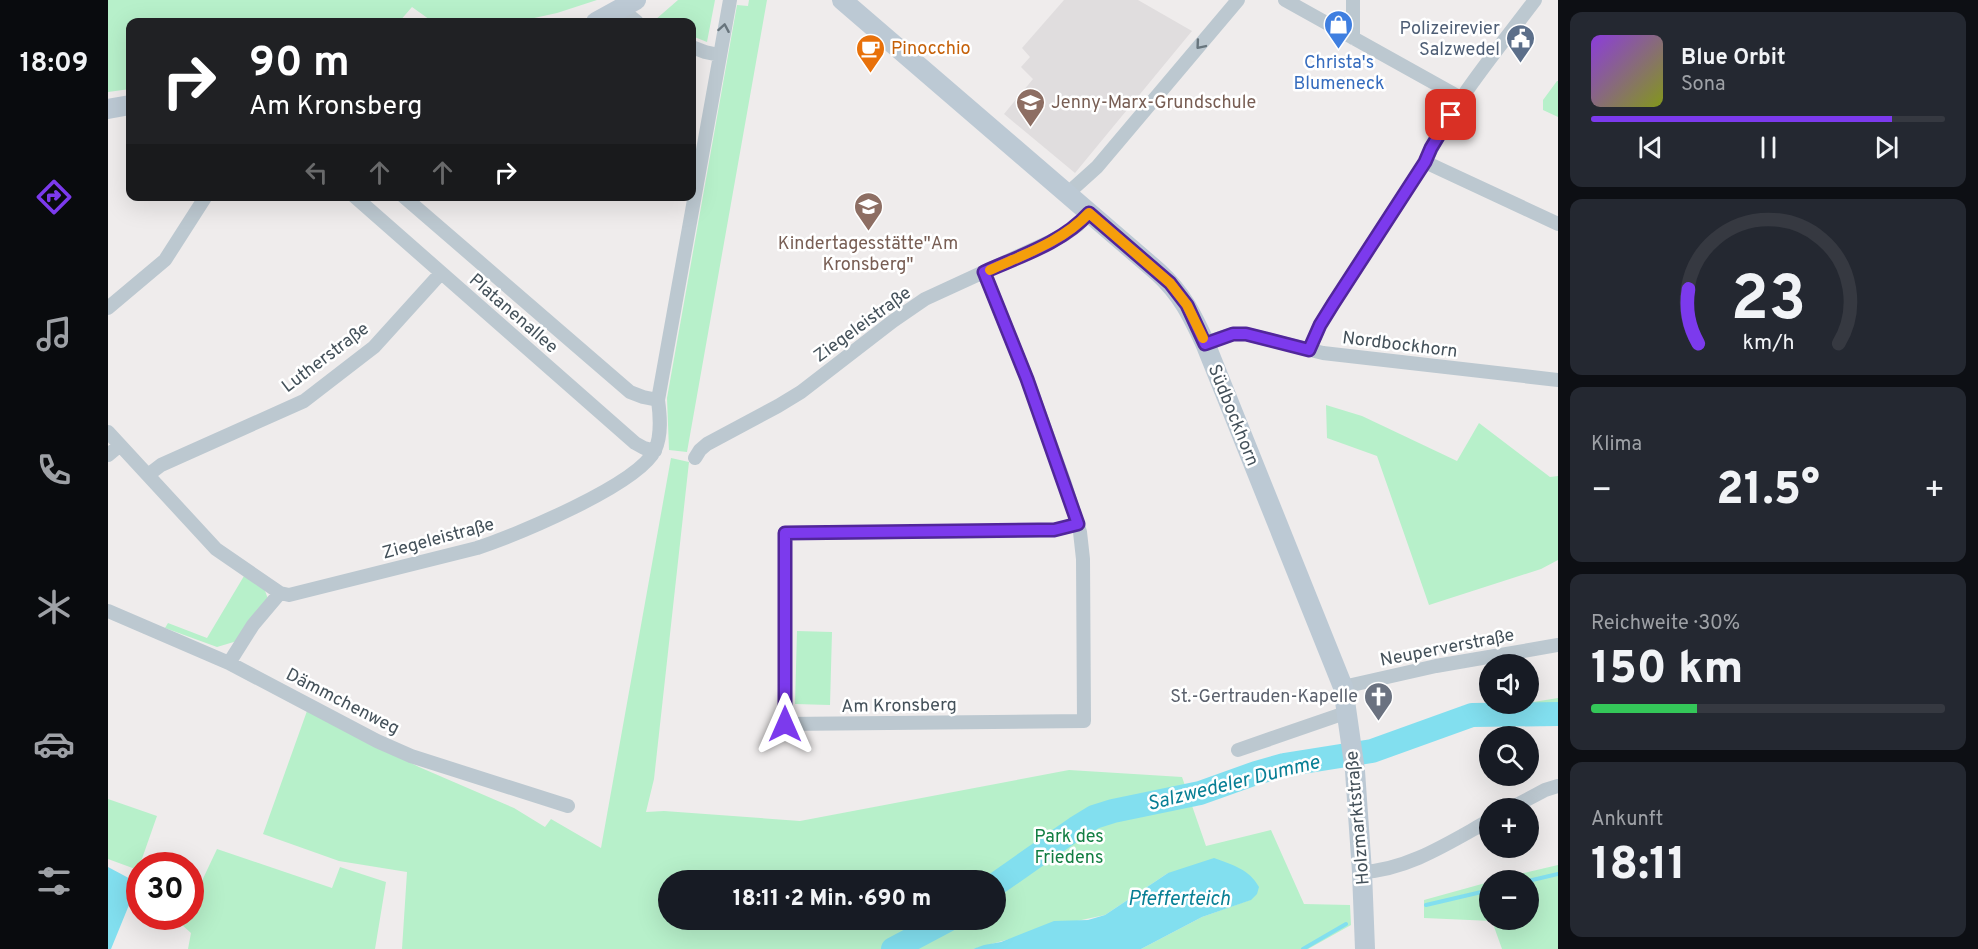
<!DOCTYPE html>
<html lang="de">
<head>
<meta charset="utf-8">
<style>
  :root { --surface:#171b24; --page:#242831; --text:#f1f3f6; --muted:#9ea1a6; --line:#363941; --accent:#7c3aed }
  body { margin:0; font-family:Overpass,sans-serif; background:var(--page); color:var(--text); height:100vh; display:flex; flex-direction:column; font-size:22px; white-space:nowrap }
  * { box-sizing:border-box; margin:0 }
  p { font-size:20px; color:var(--muted) }
  .icon { flex:none; width:33px; height:33px; fill:none; stroke:currentColor; stroke-width:2; stroke-linecap:round; stroke-linejoin:round }
  .map { position:relative; flex:1; overflow:hidden }
  .panel { display:flex; flex-direction:column; gap:12px; padding:12px; background:#0d0f14; width:420px }
  .panel>* { flex:none }
  .guide { position:absolute; left:18px; top:18px; width:570px; height:183px; border-radius:12px; box-shadow:0 6px 24px #0002; background:#202124; color:#fff; overflow:hidden }
  .buttons { position:absolute; left:1371px; top:654px; display:grid; gap:12px }
  .buttons a { display:grid; place-items:center; width:60px; height:60px; border-radius:50%; background:var(--surface); box-shadow:0 6px 24px #0002; font-size:30px }
  .speed { position:absolute; left:18px; top:852px; display:flex; gap:12px; font-size:30px; font-weight:700; text-align:center }
  .speed>* { display:grid; place-content:center; width:78px; height:78px; border-radius:50%; background:var(--surface); box-shadow:0 6px 24px #0002; line-height:1 }
  .speed .limit { border:9px solid #d22; background:#fff; color:#111 }
  .pin { position:absolute; display:grid; place-items:center; width:51px; height:51px; color:#fff; margin:-26px; border-radius:12px; box-shadow:0 3px 9px #0006 }
  .me { position:absolute; width:66px; margin:-33px; rotate:0deg; stroke-linejoin:round; filter:drop-shadow(0 0 4px #0008) }
  .turn { display:flex; align-items:center; gap:21px; height:126px; padding:0 24px; font-size:27px }
  .turn .icon { width:78px; height:78px; stroke-width:2.5 }
  .turn b { display:block; font-size:42px; line-height:51px }
  .lanes { display:flex; align-items:center; height:57px; padding:0 24px; background:#0003; justify-content:center; gap:30px; direction:ltr }
  .lanes .off { opacity:.35 }
  .big { font-size:45px; font-weight:800; line-height:1.1 }
  .panel .card { flex:1; display:flex; flex-direction:column; justify-content:center; gap:9px; min-width:0; padding:0 21px; border-radius:12px; background:var(--page) }
  .panel .dial { align-items:center; gap:0 }
  .dial svg { height:156px; overflow:visible; fill:none; stroke:var(--line); stroke-width:7; stroke-linecap:round; text-anchor:middle }
  .dial text { fill:var(--text); stroke:none }
  .song { display:flex; align-items:center; gap:18px }
  .cover { width:72px; height:72px; border-radius:9px; background:linear-gradient(135deg,hsl(270 70% 55%),hsl(70 70% 35%)) }
  .played { height:6px; border-radius:3px; background:linear-gradient(90deg,var(--accent) 85%,var(--line) 85%) }
  .keys { display:flex; justify-content:space-around; direction:ltr }
  .heat { display:flex; justify-content:space-between; align-items:center; font-size:33px; direction:ltr }
  .charge { height:9px; border-radius:4px; background:linear-gradient(90deg,#34c759 30%,var(--line) 0) }
  .trip { position:absolute; left:550px; top:870px; width:348px; height:60px; border-radius:30px; background:var(--surface); box-shadow:0 6px 24px #0002; font-weight:800; line-height:60px; text-align:center }
  main { display:flex; flex:1; min-height:0 }
  .dock { display:flex; flex-direction:column; width:108px; justify-content:space-around; align-items:center; background:#090b0e; color:var(--muted) }
  .dock .icon { width:42px; height:42px }
  .dock .active { color:var(--accent) }
  .dock b { font-size:27px; color:var(--text) }
  .map>svg:first-child { display:block }
</style>
</head>
<body>
<main>
<nav class="dock">
<b>18:09</b>
<svg class="icon active" aria-label="directions" viewBox="0 0 24 24"><path d="M12 3l9 9-9 9-9-9zM9 14v-3h6M13 9l2 2-2 2"/></svg>
<svg class="icon" aria-label="music" viewBox="0 0 24 24"><path d="M9 18V5l10-2v13"/><circle cx="6" cy="18" r="3"/><circle cx="16" cy="16" r="3"/></svg>
<svg class="icon" aria-label="phone" viewBox="0 0 24 24"><path d="M5 4h4l2 5-3 2q2 4 5 5l2-3 5 2v4C11 20 4 13 5 4z"/></svg>
<svg class="icon" aria-label="climate" viewBox="0 0 24 24"><path d="M12 3v18M4 7l16 10M4 17L20 7"/></svg>
<svg class="icon" aria-label="car" viewBox="0 0 24 24"><path d="M5 17H2v-5l4-1 3-4h7l3 4 3 1v5h-3M9 17h6M6 11h13"/><circle cx="7" cy="17" r="2"/><circle cx="17" cy="17" r="2"/></svg>
<svg class="icon" aria-label="filters" viewBox="0 0 24 24"><path d="M4 7h16M4 17h16"/><circle cx="9" cy="7" r="2"/><circle cx="15" cy="17" r="2"/></svg>
</nav>
<div class="map">
<svg width="1450" height="949" viewBox="0 0 1450 949">
  <rect width="100%" height="100%" fill="#efecec"/>
  <!-- education -->
  <path fill="#e0ddde" d="M956 0H1030L1084 31 967 173 896 114 925 79 913 67 922 57 914 48Z"/>
  <!-- green -->
  <path fill="#b7f0ca" fill-rule="evenodd" d="M0 0H489L449 13 408 22H325L304 7 291 22H22V89L0 92Z
    M570 0H607L599 42 584 36V22H552L547 20Z
    M641 0H659L579 452 561 450 559 398 629 5 640 6Z
    M1449 81H1450V117L1435 110V100Z
    M1218 405 1254 416 1349 461 1371 423 1442 477 1450 476V560L1433 569 1321 605 1269 456 1219 438Z
    M563 458 581 462 546 779 538 812 556 811 692 821 961 770 1074 777 1098 846 1163 830 1196 904 1242 905 1243 925 1200 949H1033L1094 917 1142 900 1060 873 997 915 964 922 865 949H294L299 872 231 861 155 834 199 711 311 767 406 808 437 827 443 819 493 848ZM561 880H888V920H561Z
    M136 576 156 588 160 599 129 641 109 647 57 628 60 623 99 638Z
    M689 631 724 632 722 705 687 704Z
    M1450 698V719L1413 718 1404 720 1401 706Z
    M0 799 49 816 30 870 0 859Z
    M109 849 224 888 232 867 278 882 267 949H80L83 933 73 924 76 917 82 916 83 904Z
    M1450 865V949H1394L1384 921 1316 918V900L1381 882 1382 920H1420V880H1386Z"/>
  <!-- water -->
  <path fill="#82dfef" d="M1106 858C1125 865 1141 869 1151 887L1149 894 1143 900 1094 917 1033 949H865L876 945 893 942 946 921 980 920 997 915 1060 873Z
    M0 867 30 883 3 949H0Z"/>
  <g fill="none" stroke-linecap="round" stroke-linejoin="round">
    <!-- stream -->
    <path stroke="#82dfef" stroke-width="4" d="M1420 881 1450 874
      M1318 905 1382 890
      M1195 949 1238 924"/>
    <!-- river -->
    <path stroke="#82dfef" stroke-width="24" d="M888 884 968 828 986 817 1005 811 1092 793 1148 773 1176 765 1264 751 1364 715 1450 714
      M785 949 840 920"/>
    <!-- street -->
    <path stroke="#bcc8d0" stroke-width="14" d="M1177 0 1353 98
      M513 9 529 22
      M1245 38V0
      M584 47 597 52 611 55
      M1317 162 1450 224
      M959 194 989 167 1130 0
      M246 196 527 443 536 448 547 451
      M295 196 522 392 535 397 550 400
      M876 272 919 379 957 484 972 532 975 559 976 721 677 724V533L916 531 946 530 970 524
      M0 308 57 260 98 196
      M1097 343 1125 334H1138L1215 353 1450 380
      M1201 350 1212 325 1225 304 1317 162C1344 103 1388 52 1427 0
      M0 432 108 549 172 593 181 595 369 548C408 535 530 485 547 450 554 435 552 415 550 400L622 0
      M0 455 12 445
      M587 458 592 450 599 444 670 406 693 392 785 321 817 299 956 235 970 225 981 213
      M40 475 53 465 196 401 266 347 333 273
      M0 611 121 663 269 741 303 756 460 806
      M121 663 145 625 172 593
      M1235 687 1328 666 1450 645
      M1130 750 1240 712
      M1403 808 1437 790 1450 786
      M1254 872C1300 870 1342 842 1382 820"/>
    <!-- secondary -->
    <path stroke="#bcc9d4" stroke-width="20" d="M734 0 1050 272C1074 294 1084 315 1097 343L1235 687 1247 771 1254 872 1257 949
      M488 22 528 0
      M0 109 22 105"/>
  </g>
  <!-- one-way arrows -->
  <defs><path id="oneway-chevron" d="M-2-3.5L2.5 0L-2 3.5" fill="none" stroke-width="1.6" stroke-linecap="round" stroke-linejoin="round" transform="scale(1.5)"/></defs>
  <g stroke="#68757d">
    <use href="#oneway-chevron" transform="translate(616 28) rotate(-80)"/>
    <use href="#oneway-chevron" transform="translate(1092 45) rotate(130)"/>
  </g>
  <g fill="none" stroke-linecap="round" stroke-linejoin="round">
    <defs>
      <path id="route" d="M677 724V533L931 530H946L970 524 919 379 876 272C912 256 954 243 981 213L1062 283 1079 305 1097 344 1125 334H1138L1201 350 1212 325 1225 304 1317 162 1323 148 1343 115"/>
    </defs>
    <!-- route casing -->
    <use href="#route" stroke="#51269a" stroke-width="15"/>
    <!-- route -->
    <use href="#route" stroke="#7c3aed" stroke-width="10"/>
    <!-- slow -->
    <path stroke="#f59e0b" stroke-width="10" d="M882 270C917 254 955 241 981 213L1062 283 1079 305 1095 338"/>
  </g>
  <!-- icons -->
  <defs>
    <symbol id="shop-pin" viewBox="-11 -11 22 30"><path d="M0 17L-7.5 6A9.5 9.5 0 1 1 7.5 6Z" fill="#3f7fe0" stroke="#fff"/><path d="M-5-2.5h2.3a2.7 3.5 0 0 1 5.4 0H5L5.5 6h-11ZM-1.5-2.5h3a1.5 2.3 0 0 0-3 0Z" fill="#fff"/></symbol>
    <symbol id="civic-pin" viewBox="-11 -11 22 30"><path d="M0 17L-7.5 6A9.5 9.5 0 1 1 7.5 6Z" fill="#5c6f8a" stroke="#fff"/><path d="M-.6-6.5H3V-4.5H.6V-3L4-1V1h2V6H-6V1h2V-1L-.6-3ZM-1.2 2.5V6h2.4V2.5Z" fill="#fff"/></symbol>
    <symbol id="cafe-pin" viewBox="-11 -11 22 30"><path d="M0 17L-7.5 6A9.5 9.5 0 1 1 7.5 6Z" fill="#e8710a" stroke="#fff"/><path d="M-5.5-4.5H6V0H3Q3 3.5 0 3.5H-2.5Q-5.5 3.5-5.5 0ZM3-3.2v2h1.7v-2ZM-6 4.5H4V6H-6Z" fill="#fff"/></symbol>
    <symbol id="school-pin" viewBox="-11 -11 22 30"><path d="M0 17L-7.5 6A9.5 9.5 0 1 1 7.5 6Z" fill="#8d6e63" stroke="#fff"/><path d="M0-5L7-2L0 1L-7-2ZM-4 1L0 2.5L4 1V4Q0 6-4 4Z" fill="#fff"/></symbol>
    <symbol id="church-pin" viewBox="-11 -11 22 30"><path d="M0 17L-7.5 6A9.5 9.5 0 1 1 7.5 6Z" fill="#6b7280" stroke="#fff"/><path d="M-1.2-6h2.4v3.5h3.3v2.4h-3.3V6h-2.4V-.1h-3.3v-2.4h3.3Z" fill="#fff"/></symbol>
  </defs>
  <g fill-rule="evenodd">
    <use href="#shop-pin" x="1214" y="8" width="33" height="45"/>
    <use href="#civic-pin" x="1396" y="22" width="33" height="45"/>
    <use href="#cafe-pin" x="746" y="32" width="33" height="45"/>
    <use href="#school-pin" x="906" y="86" width="33" height="45"/>
    <use href="#school-pin" x="744" y="190" width="33" height="45"/>
    <use href="#church-pin" x="1254" y="680" width="33" height="45"/>
  </g>
  <g text-anchor="middle" stroke-width="5" stroke-linejoin="round" paint-order="stroke">
    <!-- service labels -->
    <g font-size="18" fill="#4e5e75" stroke="#fff" text-anchor="end">
      <text x="1392" y="34">Polizeirevier<tspan x="1392" dy="21">Salzwedel</tspan></text>
    </g>
    <!-- food labels -->
    <g font-size="18" fill="#c56008" stroke="#fff" text-anchor="start">
      <text x="783" y="54">Pinocchio</text>
    </g>
    <!-- shop labels -->
    <g font-size="18" fill="#366cbe" stroke="#fff">
      <text x="1231" y="68">Christa's<tspan x="1231" dy="21">Blumeneck</tspan></text>
    </g>
    <!-- education labels -->
    <g font-size="18" fill="#785e54" stroke="#fff" text-anchor="start">
      <text x="943" y="108">Jenny-Marx-Grundschule</text>
      <text x="760" y="249" text-anchor="middle">Kindertagesstätte"Am<tspan x="760" dy="21">Kronsberg"</tspan></text>
    </g>
    <!-- street labels -->
    <g font-size="18" fill="#44515a" stroke="#fff">
      <text transform="translate(406 313) rotate(41)" y="6">Platanenallee</text>
      <text transform="translate(754 324) rotate(-36)" y="6">Ziegeleistraße</text>
      <text transform="translate(1292 344) rotate(7)" y="6">Nordbockhorn</text>
      <text transform="translate(217 357) rotate(-37)" y="6">Lutherstraße</text>
      <text transform="translate(1126 415) rotate(68)" y="6">Südbockhorn</text>
      <text transform="translate(330 538) rotate(-15)" y="6">Ziegeleistraße</text>
      <text transform="translate(1339 647) rotate(-11)" y="6">Neuperverstraße</text>
      <text transform="translate(235 701) rotate(27)" y="6">Dämmchenweg</text>
      <text transform="translate(791 705) rotate(-1)" y="6">Am Kronsberg</text>
      <text transform="translate(1249 818) rotate(-95)" y="6">Holzmarktstraße</text>
    </g>
    <!-- worship labels -->
    <g font-size="18" fill="#5b616d" stroke="#fff" text-anchor="end">
      <text x="1250" y="702">St.-Gertrauden-Kapelle</text>
    </g>
    <!-- park labels -->
    <g font-size="18" fill="#127e42" stroke="#fff">
      <text x="961" y="842">Park des<tspan x="961" dy="21">Friedens</tspan></text>
    </g>
    <!-- water labels -->
    <g font-size="20" font-style="italic" fill="#087f95" stroke="#fff">
      <text transform="translate(1125 782) rotate(-14)" y="7">Salzwedeler Dumme</text>
      <text x="1071" y="905">Pfefferteich</text>
    </g>
  </g>
</svg>
<div class="buttons">
<a><svg class="icon" aria-label="sound" viewBox="0 0 24 24"><path d="M4 9h4l5-4v14l-5-4H4zM17 9q2 3 0 6"/></svg></a>
<a><svg class="icon" aria-label="search" viewBox="0 0 24 24"><circle cx="10" cy="10" r="6"/><path d="M15 15l6 6"/></svg></a>
<a>+</a>
<a>−</a>
</div>
<div class="speed"><div class="limit">30</div></div>
<div class="pin" style="left:1343px;top:115px;background:#d93025"><svg class="icon" aria-label="arrive" viewBox="0 0 24 24"><path d="M6 21V4h12l-3 4 3 4H6"/></svg></div>
<svg class="me" style="left:677px;top:724px" viewBox="-20 -20 40 40"><path d="M0-17L14 15 0 8-14 15z" fill="#7c3aed" stroke="#fff" stroke-width="4"/></svg>
<div class="trip">18:11 · 2 Min. · 690 m</div>
<div class="guide">
<div class="turn"><svg class="icon" aria-label="right" viewBox="0 0 24 24"><path d="M7 20v-9h11M14 6l5 5-5 5"/></svg><div><b>90 m</b>Am Kronsberg</div></div>
<div class="lanes"><svg class="icon off" aria-label="left" viewBox="0 0 24 24"><path d="M17 20v-9H6M10 6l-5 5 5 5"/></svg><svg class="icon off" aria-label="ahead" viewBox="0 0 24 24"><path d="M12 20V5M6 11l6-6 6 6"/></svg><svg class="icon off" aria-label="ahead" viewBox="0 0 24 24"><path d="M12 20V5M6 11l6-6 6 6"/></svg><svg class="icon" aria-label="right" viewBox="0 0 24 24"><path d="M7 20v-9h11M14 6l5 5-5 5"/></svg></div>
</div>
</div>
<section class="panel">
<div class="card">
<div class="song"><i class="cover"></i><div><b>Blue Orbit</b><p>Sona</p></div></div>
<div class="played"></div>
<div class="keys"><svg class="icon" aria-label="previous" viewBox="0 0 24 24"><path d="M18 5L8 12l10 7zM5 5v14"/></svg><svg class="icon" aria-label="pause" viewBox="0 0 24 24"><path d="M8 5v14M16 5v14"/></svg><svg class="icon" aria-label="next" viewBox="0 0 24 24"><path d="M6 5l10 7-10 7zM19 5v14"/></svg></div>
</div>
<div class="card dial"><svg viewBox="0 0 100 80">
<path d="M14 69A42 42 0 1 1 86 69"/>
<path d="M14 69A42 42 0 0 1 9 41" stroke="#7c3aed"/>
<text x="50" y="56" font-size="32" font-weight="700">23</text>
<text x="50" y="72" font-size="11">km/h</text>
</svg></div>
<div class="card"><p>Klima</p>
<div class="heat"><a>−</a><b class="big">21.5°</b><a>+</a></div>
</div>
<div class="card"><p>Reichweite · 30%</p><b class="big">150 km</b><div class="charge"></div></div>
<div class="card"><p>Ankunft</p><b class="big">18:11</b></div>
</section>
</main>
</body>
</html>
